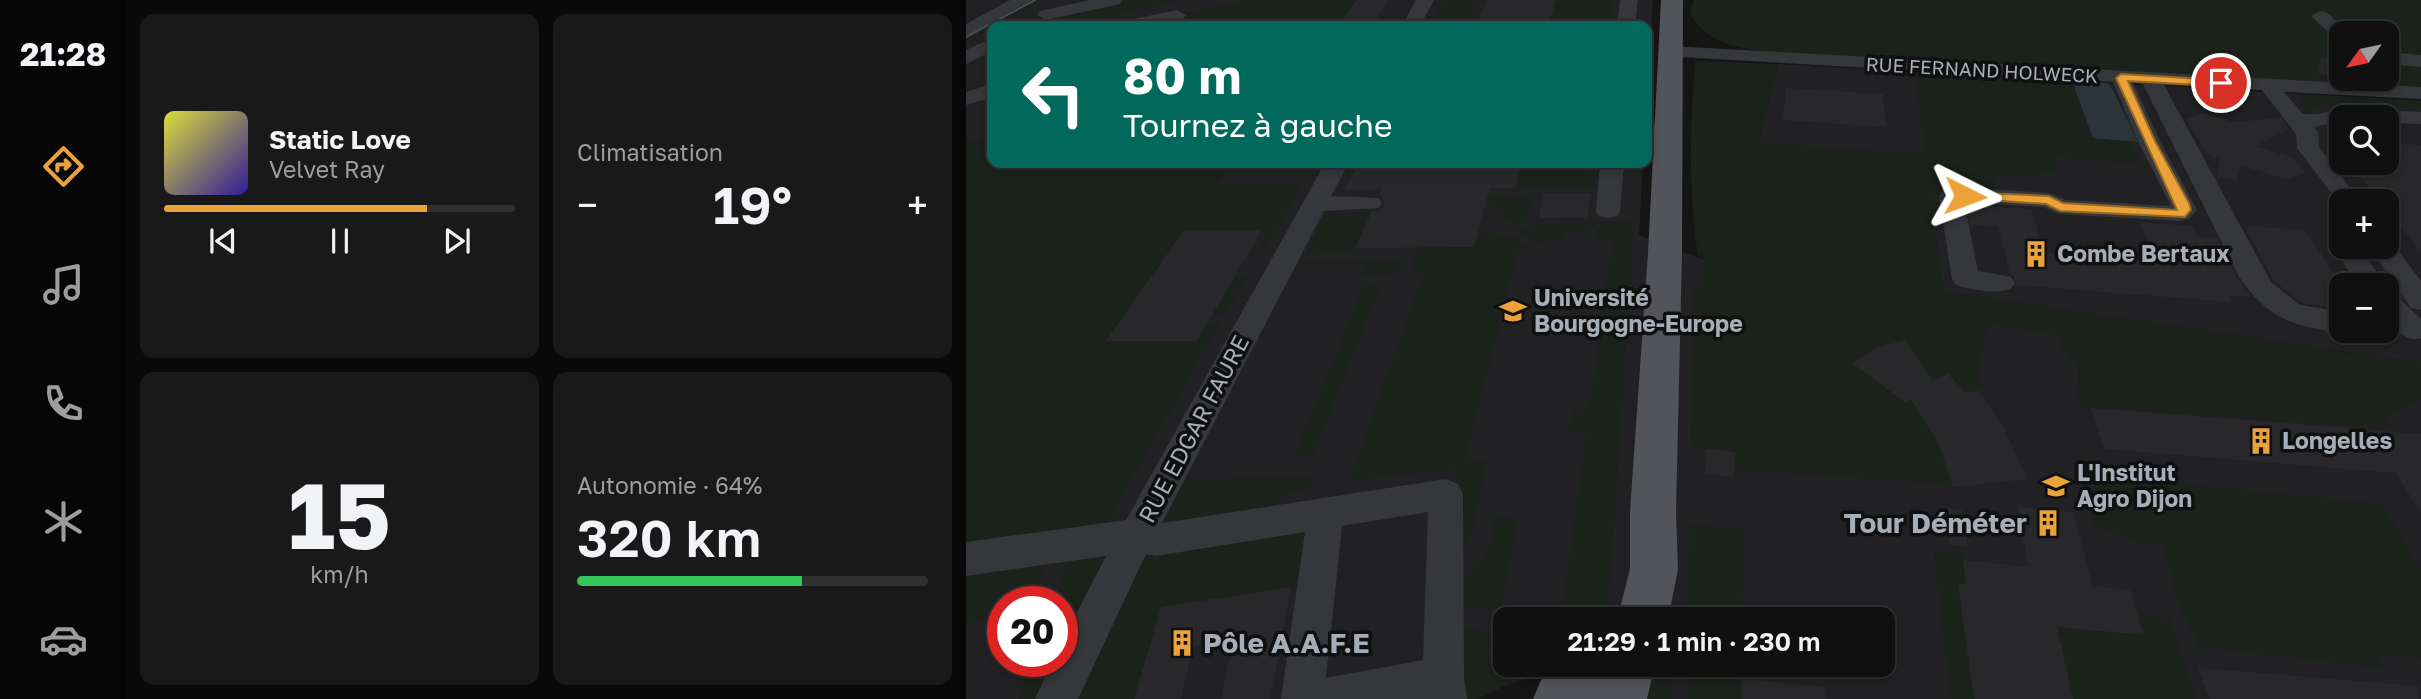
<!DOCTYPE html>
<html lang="fr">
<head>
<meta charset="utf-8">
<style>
  :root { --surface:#101010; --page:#191919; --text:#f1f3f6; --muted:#9c9d9f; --line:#303030; --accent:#eba238 }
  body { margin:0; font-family:"Golos Text",sans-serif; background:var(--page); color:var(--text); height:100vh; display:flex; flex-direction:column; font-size:26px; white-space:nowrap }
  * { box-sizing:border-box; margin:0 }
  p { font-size:23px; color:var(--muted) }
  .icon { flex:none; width:38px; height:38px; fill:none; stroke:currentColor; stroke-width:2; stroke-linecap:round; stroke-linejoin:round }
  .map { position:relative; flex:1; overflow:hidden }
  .drawer { display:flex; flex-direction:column; gap:14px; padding:14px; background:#090909; width:840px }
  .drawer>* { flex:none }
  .hud { position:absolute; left:21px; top:21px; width:665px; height:147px; border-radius:14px; box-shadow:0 4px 10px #0003,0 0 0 2px var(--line); background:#00695c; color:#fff; overflow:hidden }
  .needle { width:46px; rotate:237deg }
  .fabs { position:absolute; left:1363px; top:21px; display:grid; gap:14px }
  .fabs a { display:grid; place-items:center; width:70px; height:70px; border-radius:14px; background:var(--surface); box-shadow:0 4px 10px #0003,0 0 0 2px var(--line); font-size:35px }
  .speed { position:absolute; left:21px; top:586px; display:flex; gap:14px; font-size:35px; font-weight:700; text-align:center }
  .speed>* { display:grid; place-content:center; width:91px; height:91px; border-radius:50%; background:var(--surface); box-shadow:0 4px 10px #0003,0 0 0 2px var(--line); line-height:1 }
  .speed .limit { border:10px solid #d22; background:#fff; color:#111 }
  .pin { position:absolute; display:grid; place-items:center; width:60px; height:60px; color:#fff; margin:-30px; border:4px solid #fff; border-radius:50%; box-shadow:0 2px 7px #0007 }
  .me { position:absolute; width:77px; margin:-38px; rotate:93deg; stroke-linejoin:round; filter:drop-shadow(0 0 5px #0008) }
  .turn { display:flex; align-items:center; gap:24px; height:147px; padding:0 21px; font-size:32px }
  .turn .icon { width:91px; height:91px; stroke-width:2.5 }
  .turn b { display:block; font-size:49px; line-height:60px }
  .big { font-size:52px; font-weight:600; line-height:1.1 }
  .drawer .card { flex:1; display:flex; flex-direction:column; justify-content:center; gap:10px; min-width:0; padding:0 24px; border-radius:14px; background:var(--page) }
  .drawer .dial { align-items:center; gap:0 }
  .dial b { font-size:91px; line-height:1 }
  .song { display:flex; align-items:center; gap:21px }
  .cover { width:84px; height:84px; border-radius:10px; background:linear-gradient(135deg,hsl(60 70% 55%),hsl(250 70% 35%)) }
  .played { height:7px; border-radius:4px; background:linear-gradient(90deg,var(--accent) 75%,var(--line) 75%) }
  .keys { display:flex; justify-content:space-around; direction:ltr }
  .heat { display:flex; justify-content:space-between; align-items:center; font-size:38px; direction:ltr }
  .charge { height:10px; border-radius:5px; background:linear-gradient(90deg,#34c759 64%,var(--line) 0) }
  .drawer .tiles { flex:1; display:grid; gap:14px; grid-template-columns:repeat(2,1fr) }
  .trip { position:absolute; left:527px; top:607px; width:402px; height:70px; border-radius:14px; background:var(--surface); box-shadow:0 4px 10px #0003,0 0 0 2px var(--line); font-weight:600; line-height:70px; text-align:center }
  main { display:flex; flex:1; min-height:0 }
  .tab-bar { display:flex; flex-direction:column; width:126px; justify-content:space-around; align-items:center; background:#060606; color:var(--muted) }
  .tab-bar .icon { width:49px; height:49px }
  .tab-bar .current { color:var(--accent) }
  .tab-bar b { font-size:32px; color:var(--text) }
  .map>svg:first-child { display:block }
</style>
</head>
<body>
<main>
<nav class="tab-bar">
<b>21:28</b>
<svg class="icon current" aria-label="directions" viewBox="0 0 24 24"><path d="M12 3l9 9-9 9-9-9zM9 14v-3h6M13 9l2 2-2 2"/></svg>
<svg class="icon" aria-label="music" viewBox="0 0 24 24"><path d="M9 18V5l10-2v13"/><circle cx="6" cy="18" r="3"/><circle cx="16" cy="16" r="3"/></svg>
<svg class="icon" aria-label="phone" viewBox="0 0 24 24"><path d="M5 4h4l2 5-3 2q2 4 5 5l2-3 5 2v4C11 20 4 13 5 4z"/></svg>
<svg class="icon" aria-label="climate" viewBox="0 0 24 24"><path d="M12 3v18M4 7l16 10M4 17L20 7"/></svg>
<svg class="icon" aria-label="car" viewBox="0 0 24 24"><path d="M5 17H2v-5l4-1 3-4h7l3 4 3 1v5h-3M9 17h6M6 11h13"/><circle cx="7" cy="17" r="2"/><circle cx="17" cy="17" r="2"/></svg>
</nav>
<section class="drawer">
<div class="tiles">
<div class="card">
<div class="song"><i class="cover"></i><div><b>Static Love</b><p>Velvet Ray</p></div></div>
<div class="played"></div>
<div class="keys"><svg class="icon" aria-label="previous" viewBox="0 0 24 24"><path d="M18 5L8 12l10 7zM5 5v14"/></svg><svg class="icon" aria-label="pause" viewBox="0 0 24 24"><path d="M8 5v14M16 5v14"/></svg><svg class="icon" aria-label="next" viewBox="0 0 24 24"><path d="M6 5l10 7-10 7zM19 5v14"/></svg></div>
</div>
<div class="card"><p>Climatisation</p>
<div class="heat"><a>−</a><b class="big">19°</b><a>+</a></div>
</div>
<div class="card dial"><b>15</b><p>km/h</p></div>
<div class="card"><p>Autonomie · 64%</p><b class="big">320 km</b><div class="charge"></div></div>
</div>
</section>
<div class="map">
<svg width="1455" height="699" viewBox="0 0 1455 699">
  <rect width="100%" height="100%" fill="#151516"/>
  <!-- built -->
  <path fill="#212123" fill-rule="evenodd" d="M0 0H687L681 99V26H26V163H677L673 235 733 258 1455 364V699H605L570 676 538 686 512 699H0ZM37 602H96V662H37ZM539 620H917V665H539Z
    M812 64 1455 101V363L977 292 961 171 792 143ZM1376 117H1421V163H1376ZM1376 201H1421V247H1376ZM1376 285H1421V331H1376Z"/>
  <!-- green -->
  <path fill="#1b211b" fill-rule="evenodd" d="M63 0H78L12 36 0 35Z
    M156 0H215L122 21 79 26 91 20 85 17Z
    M283 0H391L372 26H207L218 16 213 15Z
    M478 0H502L508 10 533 18H490L473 25 477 26H466Z
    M590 0H648L645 17 652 18 651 23H626V18H583Z
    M728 0H1455V89L805 52C772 48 742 45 724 14ZM1376 33H1421V79H1376Z
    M729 61 812 64 792 143 959 154 949 72 1106 81 1127 138 1164 141 1175 164 1088 157 1092 174 1074 172 1075 177 1034 174 1017 194 965 195 977 292 1455 363V399L1425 414 1413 428 1113 406 1112 365 1093 346 1092 335 1023 324 1016 350 1012 378 1021 389C972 398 963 376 938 340L910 348 886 363 939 403 945 399 967 432 987 484 768 470 770 452 725 448 727 286 738 280V257L732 255C722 192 724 124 729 61Z
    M1337 95 1455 101V110L1354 105 1343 108 1347 115 1344 116 1333 103V98Z
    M26 137V163H264L251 184 336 182 301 248 294 247 300 231 218 230 206 247 211 251V272H188L175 290 167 313 155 319 140 340 255 321 141 523 129 528 0 548V144Z
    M556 163H607L629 179 627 187 549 188Z
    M513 195H565L559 224 548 225Z
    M405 212 388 252 340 254 359 214Z
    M633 221 625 230 596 232V239L577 240 569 244 552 230C578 221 606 225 633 221Z
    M639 221 668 222 645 572 640 605 634 619H595L621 433 602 431 606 411 624 409 647 239 627 240Z
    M512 233 549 236 563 247 553 248 499 458 521 462 505 536 493 559 491 469 384 480 457 275 444 274 453 248 508 247Z
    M337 261H439C433 278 411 274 396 275L399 265 335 264Z
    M272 277H281L259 314 213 313 260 291Z
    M399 284H415L347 457H328Z
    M348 476 342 490 314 495 311 510 197 524 218 480Z
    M1135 476 1416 504 1455 570V658L1412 655 1418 668 1234 647 1213 604 1198 545 1172 543 1127 524C1122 508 1126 490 1135 476Z
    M530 518H552L536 600 531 608 495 607 493 581C523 565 522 548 530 518Z
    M724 525 777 529 776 619H723Z
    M340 528 334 576 325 587 196 607 168 699H107L156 597 181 554Z
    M148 548 96 645V602H88L107 553Z
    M968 552 997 553 1000 584H992L1008 699H985Z
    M81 560 66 602H37V617L0 623V571Z
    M1173 617 1203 618 1231 699H1107L1091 627 1177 635Z
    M504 629H514L527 636 520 655 539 661V665H593L585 671 538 686 512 699H495L497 633Z
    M66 662H89L72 699H52Z
    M691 665H706L707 699H679Z
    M722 665H776L775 699H722Z"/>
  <!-- water -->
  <path fill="#2b343a" d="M1106 81 1141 83 1147 90 1172 142 1127 138Z"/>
  <!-- building -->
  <path fill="#28282a" d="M391 0H423L406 26H372Z
    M521 0H590L582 26H509Z
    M1354 58 1376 59V76L1353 75Z
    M820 88 917 94 920 127 817 120Z
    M1238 113 1267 122 1315 118 1323 129 1289 146 1328 158 1340 173 1321 179 1276 166 1270 181 1251 177 1254 159 1242 155 1220 119Z
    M1421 143 1455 145V252L1421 210V201H1414L1383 163H1421Z
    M392 163H556L549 188H524L508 247 389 248 406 211H413L418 204 413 195 416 189 378 190Z
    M578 193H625L621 218H573Z
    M1001 205 1065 209 1078 252 1190 261 1173 222 1227 226 1232 237 1251 238 1270 276 1285 297 1262 295 1265 302 1051 285 1047 276 1044 274 1032 227 1005 225Z
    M1279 226 1339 230 1376 285V309L1335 303 1307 280Z
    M218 230H296L231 341H140Z
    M939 340 967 381 982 374 1000 393 1011 391 1018 399 1036 424 1062 479 987 487 973 445 945 399 940 403 886 363 910 348Z
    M1125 408 1455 434V514L1430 473 1138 449Z
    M741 449 770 452 767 477 738 474Z
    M1051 507 1107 512 1127 586 1164 590 1178 635 1091 627 1107 699H1008L992 584H1000L997 560 1063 567Z
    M978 508 996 510 1002 547 983 545Z
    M325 587 304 699H255L267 640 227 647 215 699H168L195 607Z
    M1232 668 1453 686 1452 699H1243Z
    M776 679 860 687V699H775Z"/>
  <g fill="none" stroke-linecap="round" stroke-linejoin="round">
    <!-- minor -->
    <path fill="#36373b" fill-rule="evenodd" d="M44 0H66L0 36V24Z
      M124 0H157L154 4 80 20 71 15 74 11Z
      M450 0H468L454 26H436Z
      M654 0H672L669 26H651Z
      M211 10 220 15 217 19 183 26H150L153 22Z
      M1354 11 1360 12 1385 33H1376V39L1369 38 1345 16Z
      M26 38V51L0 64V50Z
      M704 46 1455 87V99L1318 92 1337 114H1352L1375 108 1455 112V124L1421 123V117H1376V121L1348 127 1352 133 1353 147 1394 201H1376V207L1331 148 1330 134 1296 90 1198 85 1305 282 1334 305 1376 312V331H1380C1371 333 1362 331 1353 329 1315 324 1292 306 1272 275L1177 84 1167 83 1194 141 1231 210 1223 219 1214 221 1094 214 1077 207 998 202 1012 271 1045 277 1049 283 1045 289C1028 294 1007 290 990 285L986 279 973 196 978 189 987 187 1083 193 1100 200 1205 206 1172 141 1147 82 697 56 694 52Z
      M1421 52 1455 55V67L1421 64Z
      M26 84V97L0 105V92Z
      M703 122 711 124 714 129 711 134 681 136V124Z
      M359 163H383L365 196 413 198 416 203 413 208 358 211 196 523 480 479 492 484 497 494 498 677 501 699H315L339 532 190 556 180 554 112 699H69L86 662H96V642L140 556 0 576V542L160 520ZM462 512 457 660 360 678 376 526Z
      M634 163H658L654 211 651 216 642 218 633 216 630 211Z
      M1376 240V247H1392L1421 285H1393L1366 247 1370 241Z
      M1421 240 1425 241 1455 281V310L1445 308 1403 247H1421Z
      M1421 293 1431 296 1455 319V338C1440 343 1431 329 1421 320Z"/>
    <!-- major -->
    <path fill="#52545a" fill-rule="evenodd" d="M695 0H717L716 253 710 512 712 569 702 620H651L664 569V512L682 253Z
      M598 665H689L681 699H567L575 680Z"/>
    <!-- tram -->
    <path stroke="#494b50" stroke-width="2" d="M0 37 69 0"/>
  </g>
  <!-- route -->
  <path fill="#eba238" stroke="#996924" stroke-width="2" d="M1155 74 1255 80 1261 83 1255 86 1162 81 1189 141 1223 203 1225 210 1219 217 1094 211 1080 204 994 198 992 196 999 192 1083 196 1097 203 1211 210 1150 78Z"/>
  <!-- icons -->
  <defs>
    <symbol id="building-bare" viewBox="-9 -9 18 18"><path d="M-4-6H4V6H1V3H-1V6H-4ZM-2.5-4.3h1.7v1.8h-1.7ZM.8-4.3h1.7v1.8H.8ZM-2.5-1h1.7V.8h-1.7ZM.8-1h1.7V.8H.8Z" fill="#eba238" stroke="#101011" stroke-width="2.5" paint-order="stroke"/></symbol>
    <symbol id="university-bare" viewBox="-9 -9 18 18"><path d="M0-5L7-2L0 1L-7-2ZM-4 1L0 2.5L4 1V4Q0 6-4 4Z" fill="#eba238" stroke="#101011" stroke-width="2.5" paint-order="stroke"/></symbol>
  </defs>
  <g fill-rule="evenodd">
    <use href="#building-bare" x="1051" y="235" width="38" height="38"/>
    <use href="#university-bare" x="528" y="292" width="38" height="38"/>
    <use href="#building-bare" x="1276" y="422" width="38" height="38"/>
    <use href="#university-bare" x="1071" y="467" width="38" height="38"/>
    <use href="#building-bare" x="1063" y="504" width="38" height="38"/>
    <use href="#building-bare" x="197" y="624" width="38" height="38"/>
  </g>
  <g text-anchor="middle" stroke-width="7" stroke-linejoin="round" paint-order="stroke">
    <!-- far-street labels -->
    <g font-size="19" fill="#a7adb6" stroke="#101011">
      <text transform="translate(1016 70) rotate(3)" y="7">RUE FERNAND HOLWECK</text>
    </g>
    <!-- poi labels -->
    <g font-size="23" font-weight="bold" fill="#a7adb6" stroke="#101011" text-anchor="start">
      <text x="1091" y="262">Combe Bertaux</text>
      <text x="568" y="306">Université<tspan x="568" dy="26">Bourgogne-Europe</tspan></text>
      <text x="1316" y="449">Longelles</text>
      <text x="1111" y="481">L'Institut<tspan x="1111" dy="26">Agro Dijon</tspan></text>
    </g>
    <!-- street labels -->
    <g font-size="23" fill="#a7adb6" stroke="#101011">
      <text transform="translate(228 429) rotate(-62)" y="8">RUE EDGAR FAURE</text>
    </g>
    <!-- near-poi labels -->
    <g font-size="28" font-weight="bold" fill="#a7adb6" stroke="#101011" text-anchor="end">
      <text x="1061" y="533">Tour Déméter</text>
      <text x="237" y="653" text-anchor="start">Pôle A.A.F.E</text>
    </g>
  </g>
</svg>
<div class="fabs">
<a><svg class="needle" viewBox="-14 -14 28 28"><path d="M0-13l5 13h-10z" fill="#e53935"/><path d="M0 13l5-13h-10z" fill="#9c9d9f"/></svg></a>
<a><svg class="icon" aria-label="search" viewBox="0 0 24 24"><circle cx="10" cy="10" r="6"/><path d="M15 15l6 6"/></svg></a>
<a>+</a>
<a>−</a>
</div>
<div class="speed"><div class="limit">20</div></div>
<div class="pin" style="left:1255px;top:83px;background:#d93025"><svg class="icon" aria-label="arrive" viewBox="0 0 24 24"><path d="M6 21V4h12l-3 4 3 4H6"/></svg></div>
<svg class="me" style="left:999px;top:196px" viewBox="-20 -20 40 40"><path d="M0-17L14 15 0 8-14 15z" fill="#eba238" stroke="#fff" stroke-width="4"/></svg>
<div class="trip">21:29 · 1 min · 230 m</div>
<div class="hud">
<div class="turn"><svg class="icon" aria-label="left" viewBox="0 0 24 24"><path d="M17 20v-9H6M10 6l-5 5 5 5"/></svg><div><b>80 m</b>Tournez à gauche</div></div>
</div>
</div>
</main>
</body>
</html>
